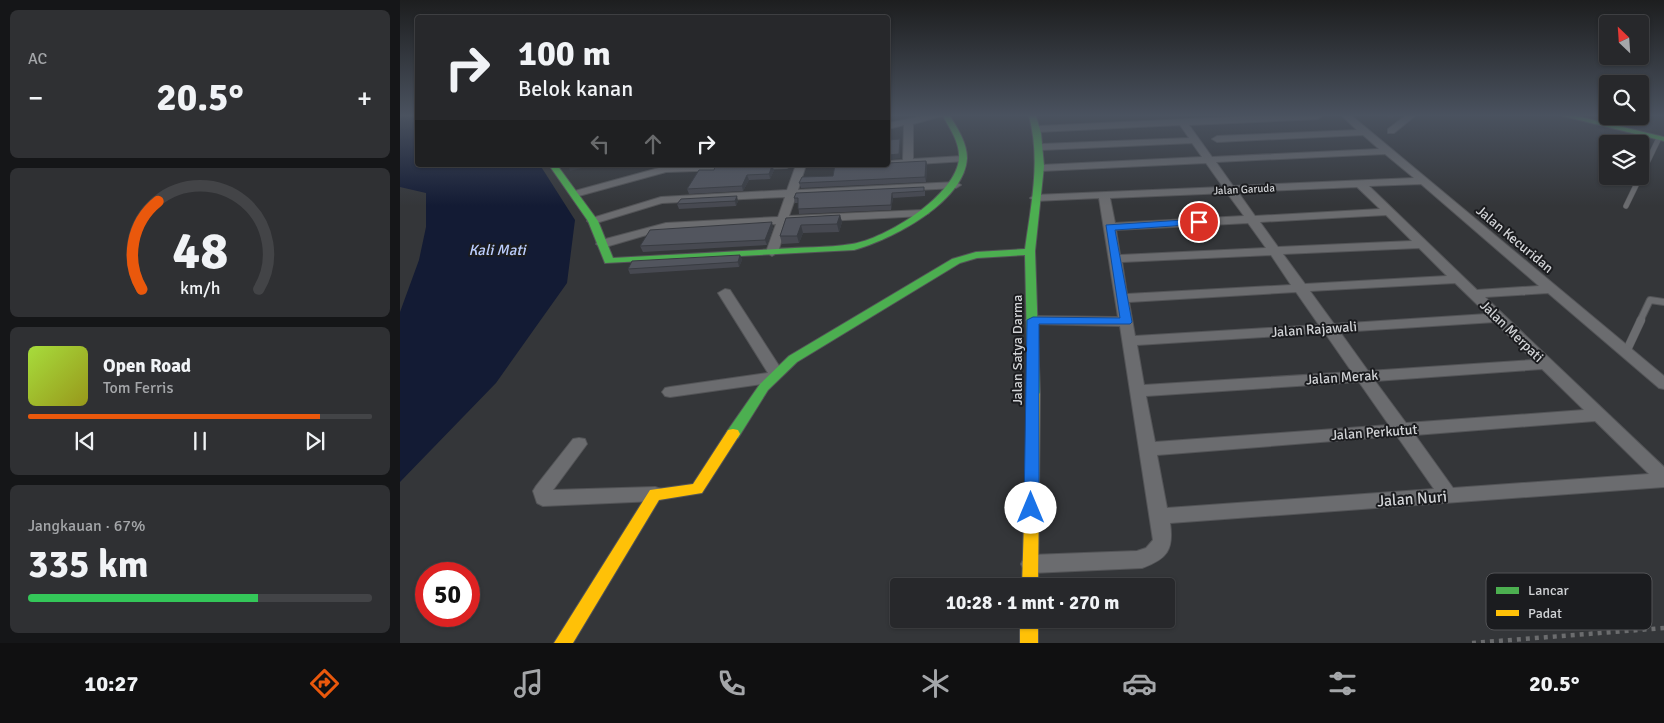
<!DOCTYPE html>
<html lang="id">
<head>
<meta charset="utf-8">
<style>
  :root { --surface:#27282b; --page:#2f3033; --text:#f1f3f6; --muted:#a4a6a9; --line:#434447; --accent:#ea580c }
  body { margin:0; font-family:Signika,sans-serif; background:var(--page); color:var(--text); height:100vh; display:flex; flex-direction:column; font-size:19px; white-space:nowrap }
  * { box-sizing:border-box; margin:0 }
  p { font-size:16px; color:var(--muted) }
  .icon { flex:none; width:28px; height:28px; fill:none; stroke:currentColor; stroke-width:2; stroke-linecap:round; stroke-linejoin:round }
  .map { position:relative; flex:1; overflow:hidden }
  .panel { display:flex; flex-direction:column; gap:10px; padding:10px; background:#151618; width:400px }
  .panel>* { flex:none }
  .top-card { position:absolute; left:15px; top:15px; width:475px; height:152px; border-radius:5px; box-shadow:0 1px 4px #0004,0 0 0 1px var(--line); background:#27282b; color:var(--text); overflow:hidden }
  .needle { width:32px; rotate:335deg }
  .fabs { position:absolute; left:1199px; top:15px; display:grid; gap:10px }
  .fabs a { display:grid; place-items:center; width:50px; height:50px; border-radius:5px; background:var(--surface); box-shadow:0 1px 4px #0004,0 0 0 1px var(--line); font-size:25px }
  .speed { position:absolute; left:15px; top:562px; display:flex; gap:10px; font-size:25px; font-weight:700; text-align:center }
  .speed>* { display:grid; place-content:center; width:65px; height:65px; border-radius:50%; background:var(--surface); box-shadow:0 1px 4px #0004,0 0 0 1px var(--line); line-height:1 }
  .speed .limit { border:8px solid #d22; background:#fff; color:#111 }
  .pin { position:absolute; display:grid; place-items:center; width:42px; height:42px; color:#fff; margin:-21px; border:2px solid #fff; border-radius:50%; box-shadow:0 1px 5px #0007 }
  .me { position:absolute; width:55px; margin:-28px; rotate:0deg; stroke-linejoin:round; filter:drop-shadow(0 0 4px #0008) }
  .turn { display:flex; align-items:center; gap:18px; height:105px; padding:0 20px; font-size:22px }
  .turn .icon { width:65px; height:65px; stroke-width:2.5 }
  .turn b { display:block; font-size:35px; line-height:42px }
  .lanes { display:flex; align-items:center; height:48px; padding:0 20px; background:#0003; justify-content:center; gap:25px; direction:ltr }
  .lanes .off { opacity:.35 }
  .big { font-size:38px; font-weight:800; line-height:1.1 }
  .panel .card { flex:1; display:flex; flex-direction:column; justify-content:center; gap:8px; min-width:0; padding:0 18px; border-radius:8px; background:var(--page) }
  .panel .dial { align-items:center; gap:0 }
  .dial svg { height:130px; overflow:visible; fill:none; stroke:var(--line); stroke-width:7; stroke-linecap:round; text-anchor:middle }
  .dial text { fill:var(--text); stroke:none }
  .song { display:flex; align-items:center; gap:15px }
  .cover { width:60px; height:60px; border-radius:8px; background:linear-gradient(135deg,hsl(80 70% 55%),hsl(60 70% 35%)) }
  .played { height:5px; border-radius:2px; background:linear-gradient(90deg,var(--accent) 85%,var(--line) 85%) }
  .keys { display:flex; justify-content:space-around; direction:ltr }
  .heat { display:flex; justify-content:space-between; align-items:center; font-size:28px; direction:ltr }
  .charge { height:8px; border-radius:4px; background:linear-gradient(90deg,#34c759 67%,var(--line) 0) }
  .trip { position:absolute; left:490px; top:578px; width:285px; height:50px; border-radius:5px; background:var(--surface); box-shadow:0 1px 4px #0004,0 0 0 1px var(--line); font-weight:800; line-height:50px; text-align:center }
  .menu { display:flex; height:80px; justify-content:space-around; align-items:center; background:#101011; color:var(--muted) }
  .menu .icon { width:35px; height:35px }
  .menu .current { color:var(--accent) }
  .menu b { font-size:22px; color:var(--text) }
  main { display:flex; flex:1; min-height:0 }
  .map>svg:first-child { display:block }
</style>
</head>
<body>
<main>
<section class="panel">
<div class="card"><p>AC</p>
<div class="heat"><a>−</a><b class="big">20.5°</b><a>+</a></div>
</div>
<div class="card dial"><svg viewBox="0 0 100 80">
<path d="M14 69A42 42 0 1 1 86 69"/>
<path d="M14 69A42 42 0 0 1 24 15" stroke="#ea580c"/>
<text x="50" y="56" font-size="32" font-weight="700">48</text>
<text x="50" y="72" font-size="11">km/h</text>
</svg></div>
<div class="card">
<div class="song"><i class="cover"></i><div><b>Open Road</b><p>Tom Ferris</p></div></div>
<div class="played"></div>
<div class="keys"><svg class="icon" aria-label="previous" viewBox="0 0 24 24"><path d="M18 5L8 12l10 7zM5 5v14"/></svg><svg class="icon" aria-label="pause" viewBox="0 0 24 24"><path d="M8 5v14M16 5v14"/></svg><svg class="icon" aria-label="next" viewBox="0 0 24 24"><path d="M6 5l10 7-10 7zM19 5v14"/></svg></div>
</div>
<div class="card"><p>Jangkauan · 67%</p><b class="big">335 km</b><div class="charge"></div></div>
</section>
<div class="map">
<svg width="1264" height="643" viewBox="0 0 1264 643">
  <rect width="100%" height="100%" fill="#343639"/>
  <!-- water -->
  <path fill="#131b34" d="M0 116H17L18 165H140L175 220 167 283 96 383 0 482V312L19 260 26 227V193L0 187Z"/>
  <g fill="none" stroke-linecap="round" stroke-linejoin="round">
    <defs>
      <path id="lane-far2" d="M1226 206 1259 138"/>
      <path id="lane-far1" d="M1240 321 1250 300 1264 302"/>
      <path id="lane" d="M1226 352 1241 320"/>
      <path id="street" d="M523 116H542L513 124V159L563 156 566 157V161L485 166 488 165V161L503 160 504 125 488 129V123Z
        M853 116H922L918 119 789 125 812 157 979 149 963 135 817 142 812 139 817 136 957 130 942 116H952L1264 376V389L1259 388 1148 293 1085 297 1264 467V487L770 523C774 550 767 559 742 568L631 573 624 570 621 564 624 558 631 555 737 551 746 548 753 540 720 326 633 324 626 320 633 316 718 317 699 198 635 201 630 198 635 195 823 187 806 163 641 171 636 168 641 165 802 157 792 143 641 150 636 147 641 144 789 138 780 125 637 132 633 129 637 126ZM985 154 1014 178 833 186 816 162ZM1021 184 1139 286 1077 290 969 186ZM957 187 980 209 855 216 838 192ZM827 193 844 216 715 223 710 198ZM986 215 1012 241 878 247 860 222ZM848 223 866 248 720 255 716 230ZM1019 248 1047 276 905 284 883 254ZM871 255 891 285 727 294 722 262ZM1055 283 1087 314 934 324 910 291ZM896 292 919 325 735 336 729 302ZM1095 322 1133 360 968 371 940 332ZM925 333 952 372 744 385 737 345ZM1142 369 1184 410 1006 423 975 381ZM959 382 989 425 755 442 746 396ZM1195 421 1249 474 1053 488 1015 435ZM997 436 1034 489 767 508 757 455Z
        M1005 116H1015L994 133H988V129Z
        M392 165 387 168 266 172 175 197 170 194 171 192 266 166Z
        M396 165H406L398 190 556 182 561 185 556 188 396 196 389 216 523 210 529 213 523 216 387 223 378 252 372 256 366 252 376 224 267 229 202 248 196 244 198 241 266 223 378 217 385 197 262 203 193 224 187 221 189 219 261 197 387 190Z
        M325 289 330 290 383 372 377 377 375 382 370 383 270 397 265 396 262 392 265 388 270 387 368 373 318 293Z
        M179 438 185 439 187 444 153 490 255 487 261 489 264 494 261 499 255 501 143 506 137 503 133 491 136 486 173 439Z"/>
      <path id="fast" d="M543 116H550C558 129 567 143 567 158 565 202 491 240 454 250L205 263 188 221 149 165H157L198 221 213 258C267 255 321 252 376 249 401 247 427 248 452 244 485 239 557 195 559 158 560 143 550 129 543 116Z
        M629 116H636L641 133 644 166 635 251 640 394 638 397H630L628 394 625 255 577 258 560 263 397 362 368 390 338 438 333 439 328 438 326 434 328 430 360 384 389 356 552 259 576 252 625 249C631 205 641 160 629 116Z
        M1163 116H1177L1264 137V141Z"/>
      <path id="slow" d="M634 389 638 391 640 394 638 586H622L628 394 630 391Z
        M333 429 338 430 340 434 302 493 259 500 173 643H154L250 490 293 484 328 430Z
        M620 619H638V643H620Z"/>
    </defs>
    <!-- lane-far2 casing -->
    <use href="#lane-far2" stroke="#535457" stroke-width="6"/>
    <!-- lane-far1 casing -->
    <use href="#lane-far1" stroke="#535457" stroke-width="8"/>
    <!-- lane casing -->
    <use href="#lane" stroke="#535457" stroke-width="9"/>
    <!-- street casing -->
    <use href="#street" stroke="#535457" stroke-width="2"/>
    <!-- fast casing -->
    <use href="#fast" stroke="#535457" stroke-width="2"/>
    <!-- slow casing -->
    <use href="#slow" stroke="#535457" stroke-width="2"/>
    <!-- path -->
    <path stroke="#6b6c6e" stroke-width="4.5" stroke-dasharray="4 5" stroke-linecap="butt" d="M1072 643 1264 628"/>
    <!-- lane-far2 -->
    <use href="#lane-far2" stroke="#6b6c6f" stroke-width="5"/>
    <!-- lane-far1 -->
    <use href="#lane-far1" stroke="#6b6c6f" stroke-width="6"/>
    <!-- lane -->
    <use href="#lane" stroke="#6b6c6f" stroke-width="8"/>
    <!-- street -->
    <use href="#street" fill="#6b6c6f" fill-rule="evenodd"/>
    <!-- fast -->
    <use href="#fast" fill="#4caf50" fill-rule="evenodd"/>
    <!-- slow -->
    <use href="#slow" fill="#ffc107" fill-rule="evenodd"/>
  </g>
  <!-- wall -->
  <path fill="#474951" d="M984 116H995L992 118Z
    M526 161 527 165 526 182 401 188 399 183 433 176Z
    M372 166 374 170 370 179 349 180 343 191 289 194 287 189 314 170Z
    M525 191V196L493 198 491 210 399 214 398 203H395L394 198 396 193Z
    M338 201 336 206 279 209 277 204Z
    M440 215 442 222 439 232 403 233 399 243 382 244 380 236 386 218Z
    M373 227 367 245 243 252 240 246Z
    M340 255 342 260 339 267 230 274 228 269Z"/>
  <!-- shaded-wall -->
  <path fill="#393c42" d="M500 139V158L488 160V155Z
    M526 161 527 165 526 182 525 177Z
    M168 165H194L170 171Z
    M372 166 374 170 370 179 369 174Z
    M347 175 349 180 343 191 342 186Z
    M492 193 493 198 491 210V205Z
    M337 196 338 201 336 206 335 201Z
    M440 215 442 222 439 232 437 224Z
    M372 222 373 227 367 245 365 240Z
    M401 225 403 233 399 243 397 236Z
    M340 255 342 260 339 267 338 262Z"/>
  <!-- building -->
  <path fill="#52555e" stroke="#393c42" d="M500 139 499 154 488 155V140Z
    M526 161 525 177 399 183 402 177 433 176 435 165H488V163Z
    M372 166 369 174 347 175 342 186 287 189 299 170H314L315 167Z
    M524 187V191L492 193 491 205 398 209V198H394L396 193Z
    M337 196 335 201 277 204 281 199Z
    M440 215 437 224 401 225 397 236H380L386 218Z
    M372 222 365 240 240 246 250 230Z
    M340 255 338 262 228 269 232 261Z"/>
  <!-- sky -->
  <linearGradient id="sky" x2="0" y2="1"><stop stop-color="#1d1e1f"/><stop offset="0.56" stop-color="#4a525f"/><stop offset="1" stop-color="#4a525f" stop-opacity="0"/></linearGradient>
  <rect width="1264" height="206" fill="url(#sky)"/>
  <!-- route -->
  <path fill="#1a73e8" stroke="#114b97" d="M799 219 802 220V224L715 230 732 322 730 324H639V508L637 513 631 514 626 513 624 508 627 320 633 317 720 318 706 225Z"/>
  <g text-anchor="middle" stroke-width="4" stroke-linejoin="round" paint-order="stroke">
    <!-- far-street labels -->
    <g font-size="11" fill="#d1d3d6" stroke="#1b1c1f">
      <text transform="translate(844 189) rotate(-3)" y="4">Jalan Garuda</text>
    </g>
    <!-- street labels -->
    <g font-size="14" fill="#d1d3d6" stroke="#1b1c1f">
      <text transform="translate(1115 239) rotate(40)" y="5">Jalan Kecuridan</text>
      <text transform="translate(914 329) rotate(-4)" y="5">Jalan Rajawali</text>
      <text transform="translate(1112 331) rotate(44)" y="5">Jalan Merpati</text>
      <text transform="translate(617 350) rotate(-90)" y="5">Jalan Satya Darma</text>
      <text transform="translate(942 377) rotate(-4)" y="5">Jalan Merak</text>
      <text transform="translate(974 432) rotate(-4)" y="5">Jalan Perkutut</text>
    </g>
    <!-- water labels -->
    <g font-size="15" font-style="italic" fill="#bbcdfd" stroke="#1b1c1f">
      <text x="97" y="255">Kali Mati</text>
    </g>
    <!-- near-street labels -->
    <g font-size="16" fill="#d1d3d6" stroke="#1b1c1f">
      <text transform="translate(1012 498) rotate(-4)" y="6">Jalan Nuri</text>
    </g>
  </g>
  <!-- legend -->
  <rect x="1086" y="573" width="166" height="57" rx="8" fill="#1b1c1f" stroke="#525356" stroke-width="1"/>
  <rect x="1096" y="587" width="23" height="7" fill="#4caf50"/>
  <rect x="1096" y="610" width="23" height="6" fill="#ffc107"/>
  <g font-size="14" fill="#d1d3d6">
    <text x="1128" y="595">Lancar</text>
    <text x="1128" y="618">Padat</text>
  </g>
</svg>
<div class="fabs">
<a><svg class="needle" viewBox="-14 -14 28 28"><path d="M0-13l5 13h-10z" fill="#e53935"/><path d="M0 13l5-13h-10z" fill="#a4a6a9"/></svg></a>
<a><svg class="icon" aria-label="search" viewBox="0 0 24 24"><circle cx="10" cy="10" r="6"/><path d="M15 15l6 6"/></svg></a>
<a><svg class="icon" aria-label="layers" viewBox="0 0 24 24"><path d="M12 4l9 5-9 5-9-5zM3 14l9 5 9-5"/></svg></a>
</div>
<div class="speed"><div class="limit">50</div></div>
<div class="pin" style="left:799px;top:222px;background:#d93025"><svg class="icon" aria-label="arrive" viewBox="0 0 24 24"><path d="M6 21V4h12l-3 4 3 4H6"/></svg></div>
<svg class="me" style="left:631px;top:508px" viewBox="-20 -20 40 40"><circle r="19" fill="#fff"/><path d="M0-13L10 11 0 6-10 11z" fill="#1a73e8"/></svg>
<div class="trip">10:28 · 1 mnt · 270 m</div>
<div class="top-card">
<div class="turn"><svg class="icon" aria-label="right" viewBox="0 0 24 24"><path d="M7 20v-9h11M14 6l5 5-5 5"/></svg><div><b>100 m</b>Belok kanan</div></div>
<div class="lanes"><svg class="icon off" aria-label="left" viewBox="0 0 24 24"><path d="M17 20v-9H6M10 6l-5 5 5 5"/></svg><svg class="icon off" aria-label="ahead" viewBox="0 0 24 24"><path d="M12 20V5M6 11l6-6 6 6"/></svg><svg class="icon" aria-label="right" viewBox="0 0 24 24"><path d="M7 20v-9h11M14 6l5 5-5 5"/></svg></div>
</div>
</div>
</main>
<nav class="menu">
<b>10:27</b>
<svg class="icon current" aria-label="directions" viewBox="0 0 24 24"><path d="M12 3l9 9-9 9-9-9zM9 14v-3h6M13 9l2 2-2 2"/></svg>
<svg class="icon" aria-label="music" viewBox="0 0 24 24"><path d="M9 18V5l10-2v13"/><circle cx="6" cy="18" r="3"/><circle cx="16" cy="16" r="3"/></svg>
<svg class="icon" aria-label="phone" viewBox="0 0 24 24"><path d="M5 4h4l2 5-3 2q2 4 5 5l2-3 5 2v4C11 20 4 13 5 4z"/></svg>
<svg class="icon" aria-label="climate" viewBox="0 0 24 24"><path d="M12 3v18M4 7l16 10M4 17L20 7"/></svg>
<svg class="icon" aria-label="car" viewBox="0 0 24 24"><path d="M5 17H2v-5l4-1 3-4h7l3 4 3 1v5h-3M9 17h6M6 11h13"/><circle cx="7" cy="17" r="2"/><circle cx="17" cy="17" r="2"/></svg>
<svg class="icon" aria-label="filters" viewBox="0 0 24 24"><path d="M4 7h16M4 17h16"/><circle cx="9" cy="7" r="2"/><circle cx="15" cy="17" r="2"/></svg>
<b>20.5°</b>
</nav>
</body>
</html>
